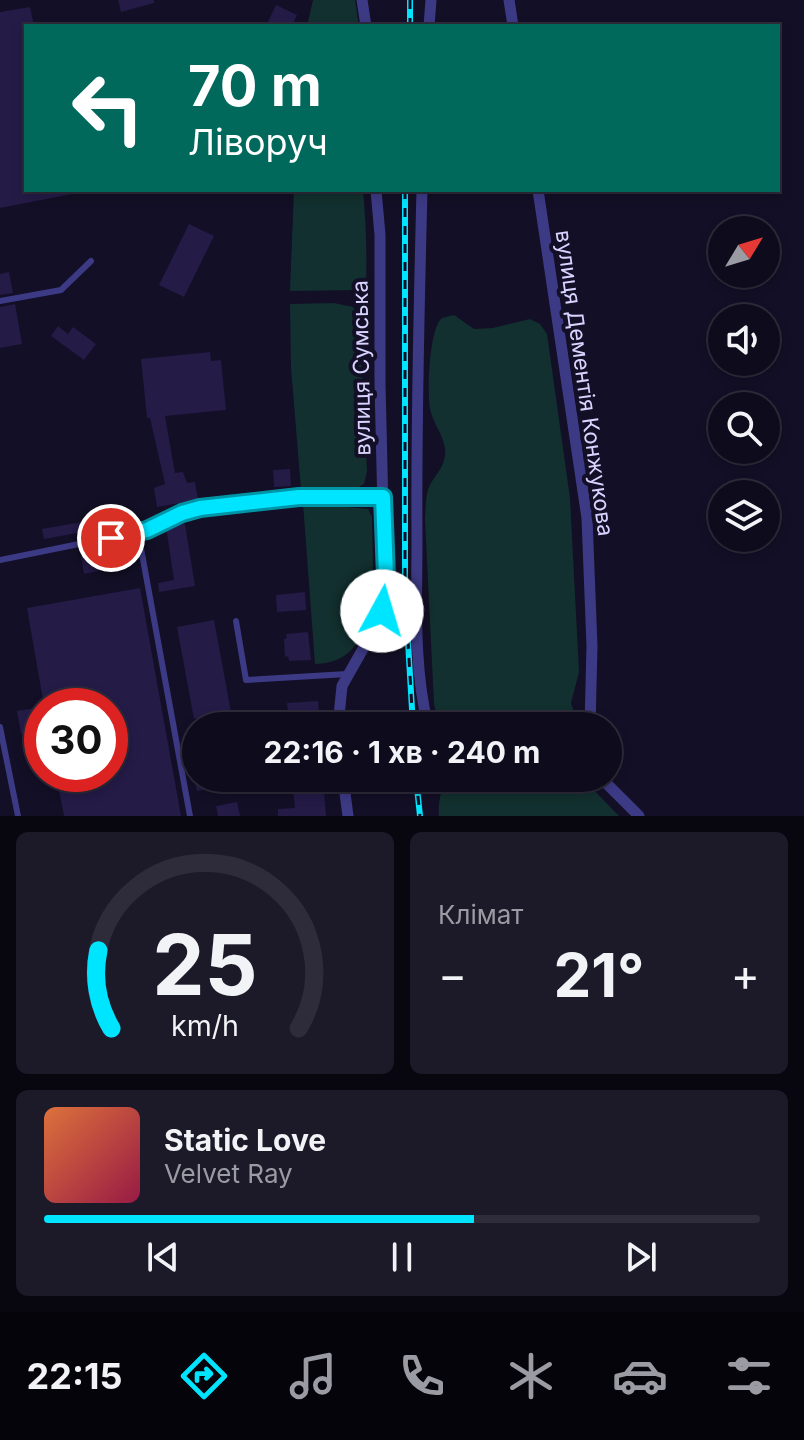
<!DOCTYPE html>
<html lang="uk">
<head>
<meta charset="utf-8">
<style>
  :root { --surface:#0e0b1c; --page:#1c1929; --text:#f1f3f6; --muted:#9b9ba3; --line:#2e2b3b; --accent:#00e5ff }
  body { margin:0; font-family:Inter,sans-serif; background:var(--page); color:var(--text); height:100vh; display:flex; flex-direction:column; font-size:30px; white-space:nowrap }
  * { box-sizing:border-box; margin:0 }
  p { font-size:26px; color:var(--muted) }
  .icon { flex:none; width:44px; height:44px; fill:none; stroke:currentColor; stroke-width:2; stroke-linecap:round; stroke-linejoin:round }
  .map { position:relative; height:816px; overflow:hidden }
  .details { display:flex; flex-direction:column; gap:16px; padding:16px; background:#08060f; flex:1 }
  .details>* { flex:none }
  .guide { position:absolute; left:24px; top:24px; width:756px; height:168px; border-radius:0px; box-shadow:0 4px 12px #0003,0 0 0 2px var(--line); background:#00695c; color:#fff; overflow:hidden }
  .needle { width:52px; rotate:52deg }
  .fabs { position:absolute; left:708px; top:216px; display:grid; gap:16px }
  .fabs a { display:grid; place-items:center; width:72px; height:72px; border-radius:50%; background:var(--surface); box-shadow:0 4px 12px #0003,0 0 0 2px var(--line); font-size:40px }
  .speed { position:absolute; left:24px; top:688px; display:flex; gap:16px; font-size:40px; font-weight:700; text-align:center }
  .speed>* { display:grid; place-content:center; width:104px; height:104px; border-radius:50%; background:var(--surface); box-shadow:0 4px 12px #0003,0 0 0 2px var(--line); line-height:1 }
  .speed .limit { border:12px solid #d22; background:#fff; color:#111 }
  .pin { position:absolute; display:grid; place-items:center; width:68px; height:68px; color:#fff; margin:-34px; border:4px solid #fff; border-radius:50%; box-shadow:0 2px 8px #0007 }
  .me { position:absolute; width:88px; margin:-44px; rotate:6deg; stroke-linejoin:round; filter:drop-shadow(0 0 6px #0008) }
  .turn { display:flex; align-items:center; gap:28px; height:168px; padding:0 32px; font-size:36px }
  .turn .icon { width:104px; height:104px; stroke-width:2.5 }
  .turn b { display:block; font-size:56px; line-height:68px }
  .big { font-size:60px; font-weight:700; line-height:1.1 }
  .details .tile { flex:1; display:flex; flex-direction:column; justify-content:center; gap:12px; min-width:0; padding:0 28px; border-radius:12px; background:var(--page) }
  .details .dial { align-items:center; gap:0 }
  .dial svg { height:208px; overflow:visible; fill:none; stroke:var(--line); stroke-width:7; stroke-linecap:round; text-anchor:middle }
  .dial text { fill:var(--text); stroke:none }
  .song { display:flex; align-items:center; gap:24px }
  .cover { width:96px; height:96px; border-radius:12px; background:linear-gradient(135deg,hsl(20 70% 55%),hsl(340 70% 35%)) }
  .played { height:8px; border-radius:4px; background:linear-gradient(90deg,var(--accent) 60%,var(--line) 60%) }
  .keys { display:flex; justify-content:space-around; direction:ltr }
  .heat { display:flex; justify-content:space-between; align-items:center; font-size:44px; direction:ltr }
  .details .tiles { flex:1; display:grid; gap:16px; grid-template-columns:1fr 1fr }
  .tile:last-child { grid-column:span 2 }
  .trip { position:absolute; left:182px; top:712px; width:440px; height:80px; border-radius:40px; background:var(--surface); box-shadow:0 4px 12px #0003,0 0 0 2px var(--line); font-weight:700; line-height:80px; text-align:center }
  .tab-bar { display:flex; height:128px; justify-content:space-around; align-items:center; background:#06040b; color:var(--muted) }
  .tab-bar .icon { width:56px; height:56px }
  .tab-bar .selected { color:var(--accent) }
  .tab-bar b { font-size:36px; color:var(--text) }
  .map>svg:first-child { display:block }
</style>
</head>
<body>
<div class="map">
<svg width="804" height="816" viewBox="0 0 804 816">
  <rect width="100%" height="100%" fill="#130f26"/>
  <!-- green -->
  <path fill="#12302f" d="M313 0H355L359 26H307Z
    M294 190H363C366 222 367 252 366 284L360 290 290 291Z
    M334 303 353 307 359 315 367 471 364 484 357 488 301 489 291 368 290 304Z
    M454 315 474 329 493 328 530 319 540 324 547 334 570 498 579 672 571 703 576 719 575 726 439 725 434 704 425 519C426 508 425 493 431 483 437 473 443 468 445 456 447 438 433 425 430 409 427 393 429 328 442 318 443 318 453 315 454 315Z
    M303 503 368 509 372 517C372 564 385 664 315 664Z
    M454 778H576L587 783 619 816H439C438 801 440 786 454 778Z"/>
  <!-- building -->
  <path fill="#241b47" d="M118 0H154V3L121 12Z
    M276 5 297 15 292 26H266Z
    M30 7 34 26H26V190H71L72 194 0 208V12Z
    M189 224 214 236 184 297 159 285Z
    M9 272 13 293 0 295V274Z
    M15 304 22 344 0 348V307Z
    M58 326 68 334 73 327 96 344 84 360 51 336Z
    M210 352 211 361 221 360 226 410 165 416 175 473 183 472 187 483 195 482 198 500 157 507 154 488 165 484 150 418H147L141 359Z
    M290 469 291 486 274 487 273 470Z
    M82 522 83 532 44 539 42 529Z
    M185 524 195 586 159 592 158 583 174 580 166 527Z
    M99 552 103 570 84 574 81 556Z
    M140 588 181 816H64L56 774H110V706H44L27 608Z
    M305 592 306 610 277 612 276 595Z
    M214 620 231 712 194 719 177 627Z
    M308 632 311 660 289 661 288 656 285 657 284 639 287 638 286 634Z
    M318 701 320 726H289L287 703Z
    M42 707V731L21 734 17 711Z
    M194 778H244V782L197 791Z
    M292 778H323L326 816H278V809L295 808Z
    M237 802 240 816H218L216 806Z"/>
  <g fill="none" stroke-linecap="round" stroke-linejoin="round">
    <!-- service -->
    <path stroke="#3d3a85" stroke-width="6" d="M0 301 61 290 91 261
      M138 532 190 816
      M0 560 138 532 182 513 200 508 299 497H383
      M236 621 246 680 347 674
      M0 727 18 816"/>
    <!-- minor -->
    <path stroke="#3d3a85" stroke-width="11" d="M362 0 366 26
      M509 0 513 26
      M429 26 431 0
      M422 190C419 306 416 422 417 538 417 600 413 665 428 726
      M538 190 587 518 592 646 590 726
      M338 726 342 686 377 624 385 591 380 384V235L376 190
      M343 778 348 816
      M601 778 639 816"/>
    <defs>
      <path id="rail" d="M410 0V26
        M405 190V591L413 726
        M416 778 420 816"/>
    </defs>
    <!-- rail casing -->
    <use href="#rail" stroke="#00e5ff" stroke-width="6"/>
    <!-- rail -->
    <use href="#rail" stroke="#130f26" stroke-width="3" stroke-dasharray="9" stroke-linecap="butt"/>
  </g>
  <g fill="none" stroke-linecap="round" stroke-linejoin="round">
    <defs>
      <path id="route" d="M111 538 147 530 182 513 200 508 299 497H383L386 576 382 611"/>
    </defs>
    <!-- route casing -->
    <use href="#route" stroke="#0095a6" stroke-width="20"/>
    <!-- route -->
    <use href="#route" stroke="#00e5ff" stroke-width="14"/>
  </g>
  <g text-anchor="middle" stroke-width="8" stroke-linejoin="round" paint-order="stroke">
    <!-- street labels -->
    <g font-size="22" fill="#d9d4ff" stroke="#130f26">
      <text transform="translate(361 368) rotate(-91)" y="8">вулиця Сумська</text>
      <text transform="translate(585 383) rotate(82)" y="8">вулиця Дементія Конжукова</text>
    </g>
  </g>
</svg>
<div class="fabs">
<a><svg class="needle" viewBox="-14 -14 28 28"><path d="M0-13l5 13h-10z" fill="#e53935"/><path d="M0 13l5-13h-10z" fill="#9b9ba3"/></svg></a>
<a><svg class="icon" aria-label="sound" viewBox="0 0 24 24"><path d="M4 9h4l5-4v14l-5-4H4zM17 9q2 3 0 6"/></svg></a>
<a><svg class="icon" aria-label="search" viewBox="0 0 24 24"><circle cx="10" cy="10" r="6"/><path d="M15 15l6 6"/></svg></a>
<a><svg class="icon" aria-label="layers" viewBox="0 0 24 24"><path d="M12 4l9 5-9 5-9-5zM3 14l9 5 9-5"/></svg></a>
</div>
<div class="speed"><div class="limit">30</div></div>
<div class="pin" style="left:111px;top:538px;background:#d93025"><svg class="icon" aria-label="arrive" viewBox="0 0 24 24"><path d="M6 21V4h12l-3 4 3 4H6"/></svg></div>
<svg class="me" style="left:382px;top:611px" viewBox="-20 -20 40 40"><circle r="19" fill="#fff"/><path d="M0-13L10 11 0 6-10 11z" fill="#00e5ff"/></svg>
<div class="trip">22:16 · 1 хв · 240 m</div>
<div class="guide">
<div class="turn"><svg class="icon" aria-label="left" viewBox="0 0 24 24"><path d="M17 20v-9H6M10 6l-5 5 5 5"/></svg><div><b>70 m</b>Ліворуч</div></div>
</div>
</div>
<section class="details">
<div class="tiles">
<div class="tile dial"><svg viewBox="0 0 100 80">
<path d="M14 69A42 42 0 1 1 86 69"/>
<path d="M14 69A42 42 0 0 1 9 39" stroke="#00e5ff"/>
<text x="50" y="56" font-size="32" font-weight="700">25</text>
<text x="50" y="72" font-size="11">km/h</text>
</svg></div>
<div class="tile"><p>Клімат</p>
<div class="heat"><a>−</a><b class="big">21°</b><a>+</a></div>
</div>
<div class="tile">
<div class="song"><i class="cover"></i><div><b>Static Love</b><p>Velvet Ray</p></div></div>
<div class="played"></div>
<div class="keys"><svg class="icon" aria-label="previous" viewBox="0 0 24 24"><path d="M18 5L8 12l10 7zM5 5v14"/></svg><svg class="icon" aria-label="pause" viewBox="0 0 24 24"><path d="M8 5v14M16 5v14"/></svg><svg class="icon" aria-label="next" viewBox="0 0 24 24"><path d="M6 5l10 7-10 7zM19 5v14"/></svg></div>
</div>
</div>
</section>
<nav class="tab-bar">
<b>22:15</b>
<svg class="icon selected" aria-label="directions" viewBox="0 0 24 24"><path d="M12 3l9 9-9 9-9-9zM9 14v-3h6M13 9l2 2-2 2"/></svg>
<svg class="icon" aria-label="music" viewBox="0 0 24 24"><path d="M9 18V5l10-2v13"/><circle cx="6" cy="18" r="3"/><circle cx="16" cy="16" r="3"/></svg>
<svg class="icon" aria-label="phone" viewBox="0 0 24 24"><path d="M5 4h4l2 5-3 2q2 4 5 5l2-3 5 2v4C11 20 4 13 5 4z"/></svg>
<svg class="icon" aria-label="climate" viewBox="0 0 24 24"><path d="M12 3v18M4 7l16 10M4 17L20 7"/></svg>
<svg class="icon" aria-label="car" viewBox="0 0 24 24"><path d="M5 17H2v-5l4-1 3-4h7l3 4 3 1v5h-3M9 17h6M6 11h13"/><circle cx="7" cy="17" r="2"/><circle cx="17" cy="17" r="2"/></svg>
<svg class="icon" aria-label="filters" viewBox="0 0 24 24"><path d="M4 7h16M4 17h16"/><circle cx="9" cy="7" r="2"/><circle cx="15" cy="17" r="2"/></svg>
</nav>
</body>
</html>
